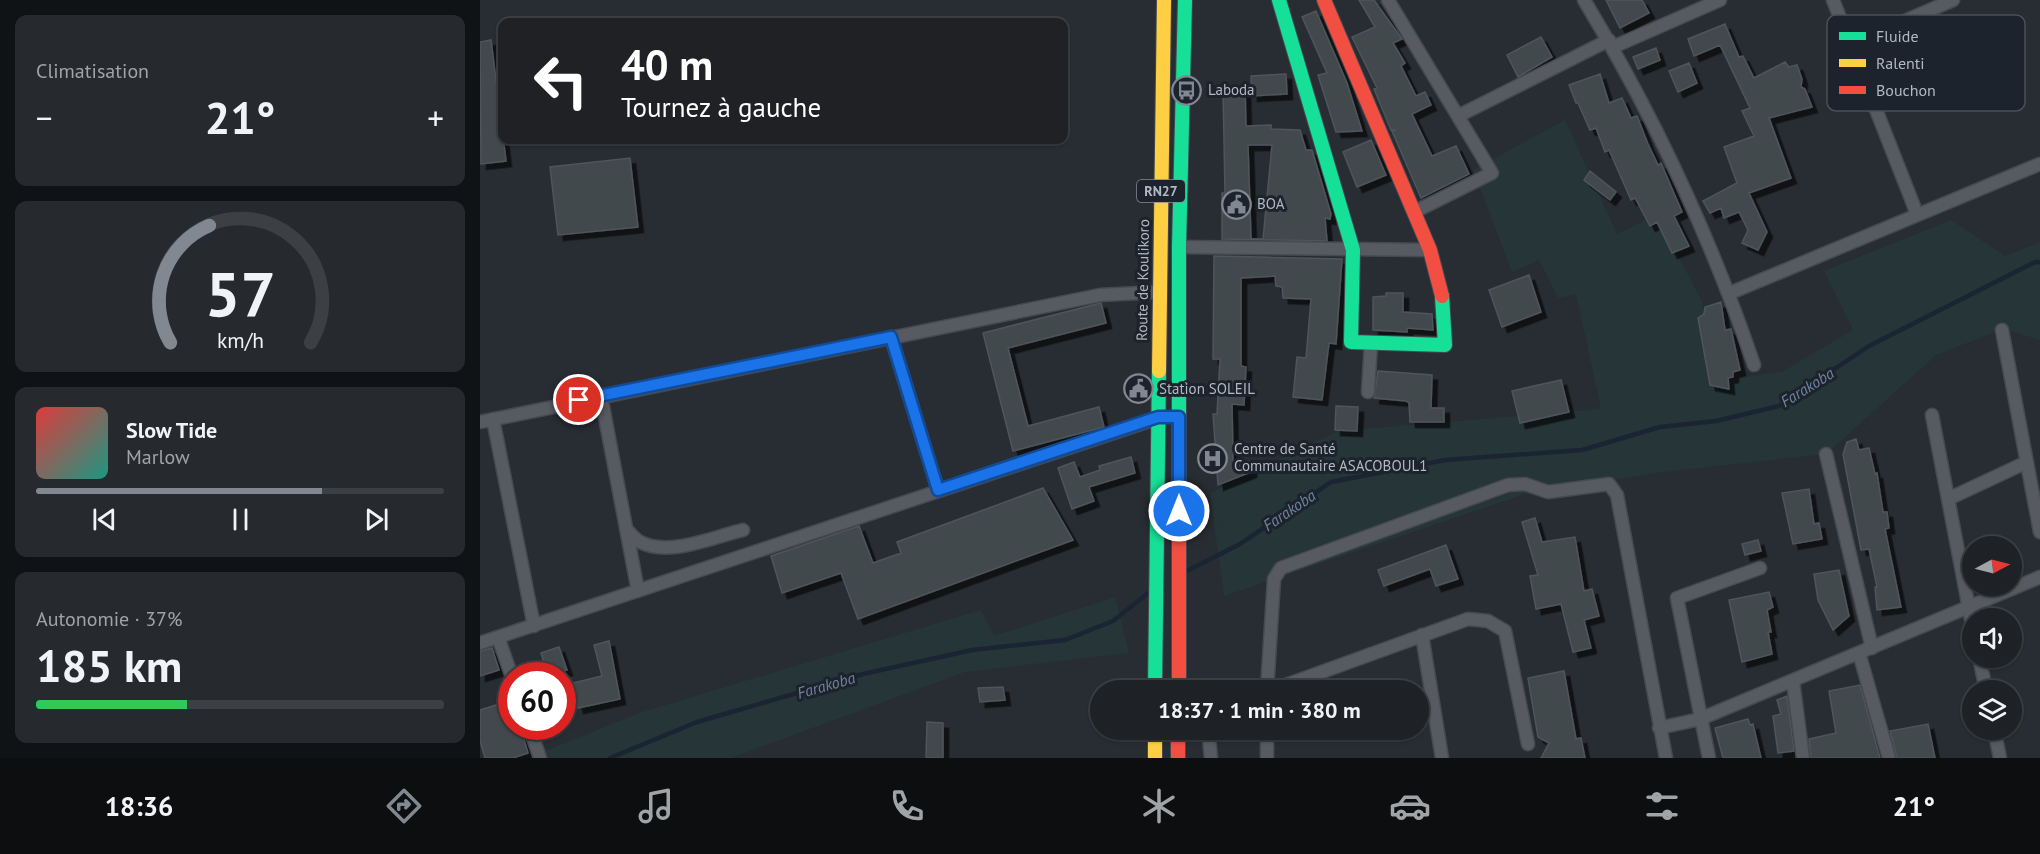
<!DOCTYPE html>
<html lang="fr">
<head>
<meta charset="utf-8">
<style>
  :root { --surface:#1e2226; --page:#262a2e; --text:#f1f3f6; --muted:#a1a4a7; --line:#3c3f43; --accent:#828891 }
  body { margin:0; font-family:"PT Sans",sans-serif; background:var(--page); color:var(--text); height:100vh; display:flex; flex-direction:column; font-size:22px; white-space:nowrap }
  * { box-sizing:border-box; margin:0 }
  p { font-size:20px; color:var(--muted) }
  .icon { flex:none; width:33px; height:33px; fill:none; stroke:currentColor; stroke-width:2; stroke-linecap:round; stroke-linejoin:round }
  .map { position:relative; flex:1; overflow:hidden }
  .side { display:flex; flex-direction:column; gap:15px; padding:15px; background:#101315; width:480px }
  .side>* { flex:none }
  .guide { position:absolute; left:18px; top:18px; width:570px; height:126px; border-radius:12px; box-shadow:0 2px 4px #0004,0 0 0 2px var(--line); background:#202124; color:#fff; overflow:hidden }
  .needle { width:39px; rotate:83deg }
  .fabs { position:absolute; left:1482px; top:536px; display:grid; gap:12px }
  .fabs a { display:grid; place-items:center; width:60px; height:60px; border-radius:50%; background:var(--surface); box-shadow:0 2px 4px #0004,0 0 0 2px var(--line); font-size:30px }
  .speed { position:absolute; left:18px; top:662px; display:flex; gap:12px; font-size:30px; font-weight:700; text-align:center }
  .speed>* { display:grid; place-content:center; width:78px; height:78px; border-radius:50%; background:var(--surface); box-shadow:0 2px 4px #0004,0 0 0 2px var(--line); line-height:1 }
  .speed .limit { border:9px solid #d22; background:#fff; color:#111 }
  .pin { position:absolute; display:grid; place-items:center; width:51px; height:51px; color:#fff; margin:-26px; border:3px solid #fff; border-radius:50%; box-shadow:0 2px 6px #0007 }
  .me { position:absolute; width:66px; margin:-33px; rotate:0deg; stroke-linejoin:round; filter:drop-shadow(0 0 4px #0008) }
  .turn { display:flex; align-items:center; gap:21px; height:126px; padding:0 24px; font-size:27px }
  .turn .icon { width:78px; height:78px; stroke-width:2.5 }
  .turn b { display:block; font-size:42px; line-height:51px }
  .big { font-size:45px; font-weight:800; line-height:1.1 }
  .side .tile { flex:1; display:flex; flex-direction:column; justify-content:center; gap:9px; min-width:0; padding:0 21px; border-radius:12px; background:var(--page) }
  .side .dial { align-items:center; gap:0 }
  .dial svg { height:156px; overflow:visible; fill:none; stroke:var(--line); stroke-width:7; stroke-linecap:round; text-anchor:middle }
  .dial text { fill:var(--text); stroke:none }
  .song { display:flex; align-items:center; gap:18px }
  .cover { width:72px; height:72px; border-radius:9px; background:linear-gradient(135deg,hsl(0 70% 55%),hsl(170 70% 35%)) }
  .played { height:6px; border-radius:3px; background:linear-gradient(90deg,var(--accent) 70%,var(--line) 70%) }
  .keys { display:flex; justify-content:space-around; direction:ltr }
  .heat { display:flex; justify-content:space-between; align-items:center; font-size:33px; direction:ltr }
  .charge { height:9px; border-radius:4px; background:linear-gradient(90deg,#34c759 37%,var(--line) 0) }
  .trip { position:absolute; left:610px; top:680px; width:339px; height:60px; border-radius:30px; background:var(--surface); box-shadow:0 2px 4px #0004,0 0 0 2px var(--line); font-weight:800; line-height:60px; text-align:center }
  .dock { display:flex; height:96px; justify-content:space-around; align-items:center; background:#0c0e0f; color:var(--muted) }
  .dock .icon { width:42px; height:42px }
  .dock .active { color:var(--accent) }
  .dock b { font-size:27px; color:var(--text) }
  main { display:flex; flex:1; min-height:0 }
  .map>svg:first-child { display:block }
</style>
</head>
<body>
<main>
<section class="side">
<div class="tile"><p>Climatisation</p>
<div class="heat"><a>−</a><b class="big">21°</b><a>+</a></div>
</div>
<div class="tile dial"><svg viewBox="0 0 100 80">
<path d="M14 69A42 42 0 1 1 86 69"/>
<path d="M14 69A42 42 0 0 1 34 9" stroke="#828891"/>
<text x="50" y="56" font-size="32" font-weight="700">57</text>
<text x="50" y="72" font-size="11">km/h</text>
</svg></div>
<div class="tile">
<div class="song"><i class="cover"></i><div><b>Slow Tide</b><p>Marlow</p></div></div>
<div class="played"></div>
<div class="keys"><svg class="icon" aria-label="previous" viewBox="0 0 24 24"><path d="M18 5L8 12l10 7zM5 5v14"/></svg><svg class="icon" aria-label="pause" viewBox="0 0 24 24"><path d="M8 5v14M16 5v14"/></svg><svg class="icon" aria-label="next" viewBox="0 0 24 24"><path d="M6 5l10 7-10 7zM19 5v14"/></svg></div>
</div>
<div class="tile"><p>Autonomie · 37%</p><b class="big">185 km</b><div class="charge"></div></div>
</section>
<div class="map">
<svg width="1560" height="758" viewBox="0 0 1560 758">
  <defs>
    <filter id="shadow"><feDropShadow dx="5.5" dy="5.5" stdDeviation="0" flood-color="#0009"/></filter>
  </defs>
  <rect width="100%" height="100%" fill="#282d33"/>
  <!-- green -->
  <path fill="#263537" d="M1085 120 1137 234 1176 215 1222 301 1235 382 1303 371 1373 330 1344 271 1471 220 1525 256 1560 242V340L1523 329 1456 355 1346 454 1173 473 1042 495 744 596 730 493 858 431 1121 409 1096 294 1078 298 1059 260 1032 272 993 170Z
    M635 597 649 653 485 672 251 758H48L162 712 501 610 514 636Z"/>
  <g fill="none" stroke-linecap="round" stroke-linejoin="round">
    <!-- stream -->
    <path stroke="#1a2433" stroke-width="4.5" d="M705 572 760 544 851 482 965 460 1102 450 1180 427 1236 421 1299 406 1389 346 1555 262H1560
      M130 758 217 722 383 674 492 650 585 640 633 621 671 591"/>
  </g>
  <!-- building -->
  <path fill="#43484e" stroke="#4f545b" stroke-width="1.5" fill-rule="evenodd" filter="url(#shadow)" d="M879 0H894L922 39 913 43 925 63 921 66 936 96 945 92 951 105 932 114 952 156 976 146 989 174 941 198 912 131 916 130H911L894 89 897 88 872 37 895 27Z
    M1126 0H1162L1169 13 1140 28Z
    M836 11 867 83 882 131 856 132 838 75 847 73 822 17Z
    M1245 24 1259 57 1263 56 1274 78 1305 62 1309 67 1317 65 1322 79 1321 87 1325 89 1332 107 1289 118 1311 178 1269 193 1287 232 1278 250 1262 243 1268 230 1259 212 1244 218 1241 208 1230 213 1223 201 1257 183 1244 147 1274 136 1262 111 1270 108 1240 45 1214 56 1208 39Z
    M1061 37 1072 57 1038 77 1027 55Z
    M11 40 26 161 1 164 0 42Z
    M1176 48 1180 60 1158 69 1153 57Z
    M1209 63 1217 83 1198 92 1189 71Z
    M806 74 807 94 772 96 771 76Z
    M1120 74 1129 103 1142 98 1151 118 1157 116 1168 144 1178 165 1181 163 1202 212 1194 216 1209 246 1192 253 1177 222 1170 226 1155 198 1151 200 1129 150 1125 152 1116 128 1110 130 1098 103H1096L1089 85Z
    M743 88H765L766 126 791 125V129L820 130 826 150H832L851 214 850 219 845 218 847 241 742 239V193H745ZM768 145H792L783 239H771Z
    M891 140 906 175 877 187 863 152Z
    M150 158 158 227 78 235 70 167Z
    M1110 171 1136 192 1130 200 1104 180Z
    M734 256 862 259 856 344 849 343 842 400 813 397 817 357 826 358 831 299 803 298 802 287 796 286 795 276 761 278V366L766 367 764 405 752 404 753 461H772L771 472 738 485 733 414H737L740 359H733Z
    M1049 275 1061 312 1022 327 1009 290Z
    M906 293H923V312L952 314 953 330 927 328V332L893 330V297L906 296Z
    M1241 302 1245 330 1251 329 1260 370 1253 372V377L1248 378 1249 389 1230 385 1218 318 1224 314 1225 307Z
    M621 303 626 323 528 348 548 426 619 407 624 427 533 451 503 333Z
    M898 371 952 375 951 408H964V422H930L929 403 926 401 894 398Z
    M1081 380 1089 412 1040 423 1032 391Z
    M856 406 878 407 877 431 855 430Z
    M1376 439 1379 450 1389 448 1395 474 1397 473 1403 512H1407L1409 528 1405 529 1421 607 1397 610 1395 587H1397L1389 549 1381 550 1363 454 1367 442Z
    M651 457 655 473 609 487 614 501 592 509 578 468 594 462 600 477 620 470 619 466Z
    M563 488 593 540 378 619 361 573 302 593 291 556 379 526 393 563 421 553 417 542Z
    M1329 489 1334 524 1339 523 1342 539 1313 544 1302 493Z
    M1055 518 1062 542 1095 537 1104 591 1112 589 1119 616 1104 620 1111 648 1093 652 1081 604 1056 609 1050 576 1058 575 1042 522Z
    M1278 540 1281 551 1265 555 1262 544Z
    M966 545 978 579 956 586 950 569 904 586 898 570Z
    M1359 570 1369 616 1353 630 1338 600 1334 574Z
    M1289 592 1293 607 1287 610 1291 632H1288L1292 654 1262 662 1249 600Z
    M129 641 140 699 98 708 93 683 122 676 114 645Z
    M79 647 87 670 68 675 61 653Z
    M12 648 19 670 0 676V651Z
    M1084 671 1096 739 1101 738 1105 758H1061L1069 743 1058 737 1048 678Z
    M1380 685 1400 758H1331L1329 739 1356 733 1349 691Z
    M523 687 525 700 500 702 498 688Z
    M1307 696 1314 751 1298 753 1293 716 1301 714 1297 700Z
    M32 700V726H40L48 753 33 758H5L0 741V710Z
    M1268 719 1270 725 1273 724 1281 758H1243L1235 728Z
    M447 722 463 723V758H446Z
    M1448 724 1455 758H1417L1410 731Z"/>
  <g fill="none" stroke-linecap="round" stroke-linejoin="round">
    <defs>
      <path id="street" d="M908 0 1012 173 934 212
        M1104 0C1173 114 1231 238 1274 365
        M1353 0 1437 214
        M1372 44 1473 0
        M1133 47 1240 0
        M978 116 1129 40
        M699 247 950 250
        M1250 293 1560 164
        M1522 330 1560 532
        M411 337 458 490
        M888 392 891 343
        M121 396 158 591
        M1452 415 1492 624
        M13 419 54 626
        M0 422 620 295 679 292
        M1346 454 1392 648
        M1468 499 1547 462
        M146 529C150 533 155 539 160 542 189 557 233 537 263 530
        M942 635 962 758
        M18 637 32 677
        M0 643 682 417
        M1379 653 1409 758
        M1499 657 1506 690
        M1313 681 1323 758
        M787 690 794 579 801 568 1028 485 1045 484 1068 492 1129 484 1137 495 1186 758
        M792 690 988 619 1008 621 1025 631 1048 744
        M49 726 60 758
        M1179 728 1220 719 1560 577
        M728 729 731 758
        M1514 729 1520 758
        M787 758V729
        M1229 758 1197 598 1280 568"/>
      <path id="fast" d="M799 0 873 250 871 342 965 345 962 296
        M699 428V247L705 0
        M675 690 679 371"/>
      <path id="slow" d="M679 371 684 0
        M675 729V758"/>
      <path id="jam" d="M844 0 950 250 962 296
        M699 428V690
        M698 729V758"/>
    </defs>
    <!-- street casing -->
    <use href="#street" stroke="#454950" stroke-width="15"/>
    <!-- fast casing -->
    <use href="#fast" stroke="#454950" stroke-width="16"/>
    <!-- slow casing -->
    <use href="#slow" stroke="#454950" stroke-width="16"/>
    <!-- jam casing -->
    <use href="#jam" stroke="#454950" stroke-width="16"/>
    <!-- street -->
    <use href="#street" stroke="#575b61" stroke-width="12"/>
    <!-- fast -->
    <use href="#fast" stroke="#16e098" stroke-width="14"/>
    <!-- slow -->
    <use href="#slow" stroke="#ffcf43" stroke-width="14"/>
    <!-- jam -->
    <use href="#jam" stroke="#f24e42" stroke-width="14"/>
  </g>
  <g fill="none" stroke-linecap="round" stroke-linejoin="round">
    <defs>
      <path id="route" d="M99 400 411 337 458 490 678 417H699V511"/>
    </defs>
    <!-- route casing -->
    <use href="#route" stroke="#114b97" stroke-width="15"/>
    <!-- route -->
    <use href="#route" stroke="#1a73e8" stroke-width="10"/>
  </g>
  <!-- icons -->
  <defs>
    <symbol id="bus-ring" viewBox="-11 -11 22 22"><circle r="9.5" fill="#1d232c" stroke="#828891" stroke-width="1.5"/><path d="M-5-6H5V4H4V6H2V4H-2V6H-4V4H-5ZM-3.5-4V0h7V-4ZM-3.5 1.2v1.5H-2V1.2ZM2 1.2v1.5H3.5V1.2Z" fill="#828891"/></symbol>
    <symbol id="civic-ring" viewBox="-11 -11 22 22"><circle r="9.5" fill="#1d232c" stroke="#828891" stroke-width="1.5"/><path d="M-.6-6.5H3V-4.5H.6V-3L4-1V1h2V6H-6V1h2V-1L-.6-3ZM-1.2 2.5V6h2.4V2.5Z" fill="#828891"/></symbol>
    <symbol id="hospital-ring" viewBox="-11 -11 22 22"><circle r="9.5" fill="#1d232c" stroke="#828891" stroke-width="1.5"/><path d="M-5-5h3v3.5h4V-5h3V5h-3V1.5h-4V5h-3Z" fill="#828891"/></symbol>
  </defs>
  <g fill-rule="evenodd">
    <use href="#bus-ring" x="690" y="74" width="33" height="33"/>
    <use href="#civic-ring" x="740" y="188" width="33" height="33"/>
    <use href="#civic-ring" x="642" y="372" width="33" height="33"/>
    <use href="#hospital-ring" x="716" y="442" width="33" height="33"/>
  </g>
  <g text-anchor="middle" stroke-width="6" stroke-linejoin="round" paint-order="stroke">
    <!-- shield labels -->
    <rect fill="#1d232c" stroke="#858c96" stroke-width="1.5" x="657" y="180" width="48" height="22" rx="4.5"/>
    <g font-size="14" font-weight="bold" fill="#b2b9c3">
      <text x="681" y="196">RN27</text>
    </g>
    <!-- poi labels -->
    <g font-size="15" fill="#b2b9c3" stroke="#1d232c" text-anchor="start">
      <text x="728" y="95">Laboda</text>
      <text x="777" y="209">BOA</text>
      <text x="679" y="394">Station SOLEIL</text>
      <text x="754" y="454">Centre de Santé<tspan x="754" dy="17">Communautaire ASACOBOUL1</tspan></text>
    </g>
    <!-- street labels -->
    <g font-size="15" fill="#b2b9c3" stroke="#1d232c">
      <text transform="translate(663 280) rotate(-89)" y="5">Route de Koulikoro</text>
    </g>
    <!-- water labels -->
    <g font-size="16" font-style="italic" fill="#6f839e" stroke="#1d232c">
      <text transform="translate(1327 387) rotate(-32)" y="6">Farakoba</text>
      <text transform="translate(809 510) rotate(-34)" y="6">Farakoba</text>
      <text transform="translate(346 685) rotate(-16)" y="6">Farakoba</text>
    </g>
  </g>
  <!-- legend -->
  <rect x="1347" y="15" width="198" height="96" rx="9" fill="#1d232c" stroke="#4a5059" stroke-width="1.5"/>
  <rect x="1359" y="32" width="27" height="8" fill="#16e098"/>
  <rect x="1359" y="59" width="27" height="8" fill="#ffcf43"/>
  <rect x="1359" y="86" width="27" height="8" fill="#f24e42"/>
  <g font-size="16" fill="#b2b9c3">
    <text x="1396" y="42">Fluide</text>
    <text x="1396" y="69">Ralenti</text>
    <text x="1396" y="96">Bouchon</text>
  </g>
</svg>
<div class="fabs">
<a><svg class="needle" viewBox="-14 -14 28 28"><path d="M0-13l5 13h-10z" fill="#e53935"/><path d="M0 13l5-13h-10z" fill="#a1a4a7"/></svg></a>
<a><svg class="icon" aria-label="sound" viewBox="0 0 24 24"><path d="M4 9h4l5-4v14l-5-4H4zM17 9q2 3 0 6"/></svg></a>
<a><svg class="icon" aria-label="layers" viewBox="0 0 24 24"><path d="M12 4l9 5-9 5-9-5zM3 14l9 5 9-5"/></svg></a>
</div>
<div class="speed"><div class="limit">60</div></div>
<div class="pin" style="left:99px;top:400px;background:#d93025"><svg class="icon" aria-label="arrive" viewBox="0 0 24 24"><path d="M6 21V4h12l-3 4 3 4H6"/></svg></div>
<svg class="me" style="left:699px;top:511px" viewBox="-20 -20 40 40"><circle r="17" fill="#1a73e8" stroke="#fff" stroke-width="3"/><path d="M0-11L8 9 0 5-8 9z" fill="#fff"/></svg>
<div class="trip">18:37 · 1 min · 380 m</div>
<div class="guide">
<div class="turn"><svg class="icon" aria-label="left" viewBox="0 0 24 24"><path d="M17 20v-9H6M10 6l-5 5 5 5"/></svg><div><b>40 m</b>Tournez à gauche</div></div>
</div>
</div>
</main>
<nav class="dock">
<b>18:36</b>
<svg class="icon active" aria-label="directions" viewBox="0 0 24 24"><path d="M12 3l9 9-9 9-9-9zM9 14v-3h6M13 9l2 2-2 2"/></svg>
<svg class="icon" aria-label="music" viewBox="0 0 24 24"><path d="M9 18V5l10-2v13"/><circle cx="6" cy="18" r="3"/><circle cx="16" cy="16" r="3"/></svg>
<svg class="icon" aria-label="phone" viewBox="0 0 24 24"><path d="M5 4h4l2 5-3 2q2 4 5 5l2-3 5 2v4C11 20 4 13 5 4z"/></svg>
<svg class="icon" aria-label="climate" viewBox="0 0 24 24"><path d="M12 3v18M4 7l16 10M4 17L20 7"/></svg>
<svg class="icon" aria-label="car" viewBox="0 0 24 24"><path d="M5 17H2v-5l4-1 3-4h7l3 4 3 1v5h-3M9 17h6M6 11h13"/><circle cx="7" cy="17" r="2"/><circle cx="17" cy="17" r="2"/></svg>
<svg class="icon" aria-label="filters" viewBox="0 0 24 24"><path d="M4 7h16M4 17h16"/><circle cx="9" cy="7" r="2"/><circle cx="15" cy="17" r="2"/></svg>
<b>21°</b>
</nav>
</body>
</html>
